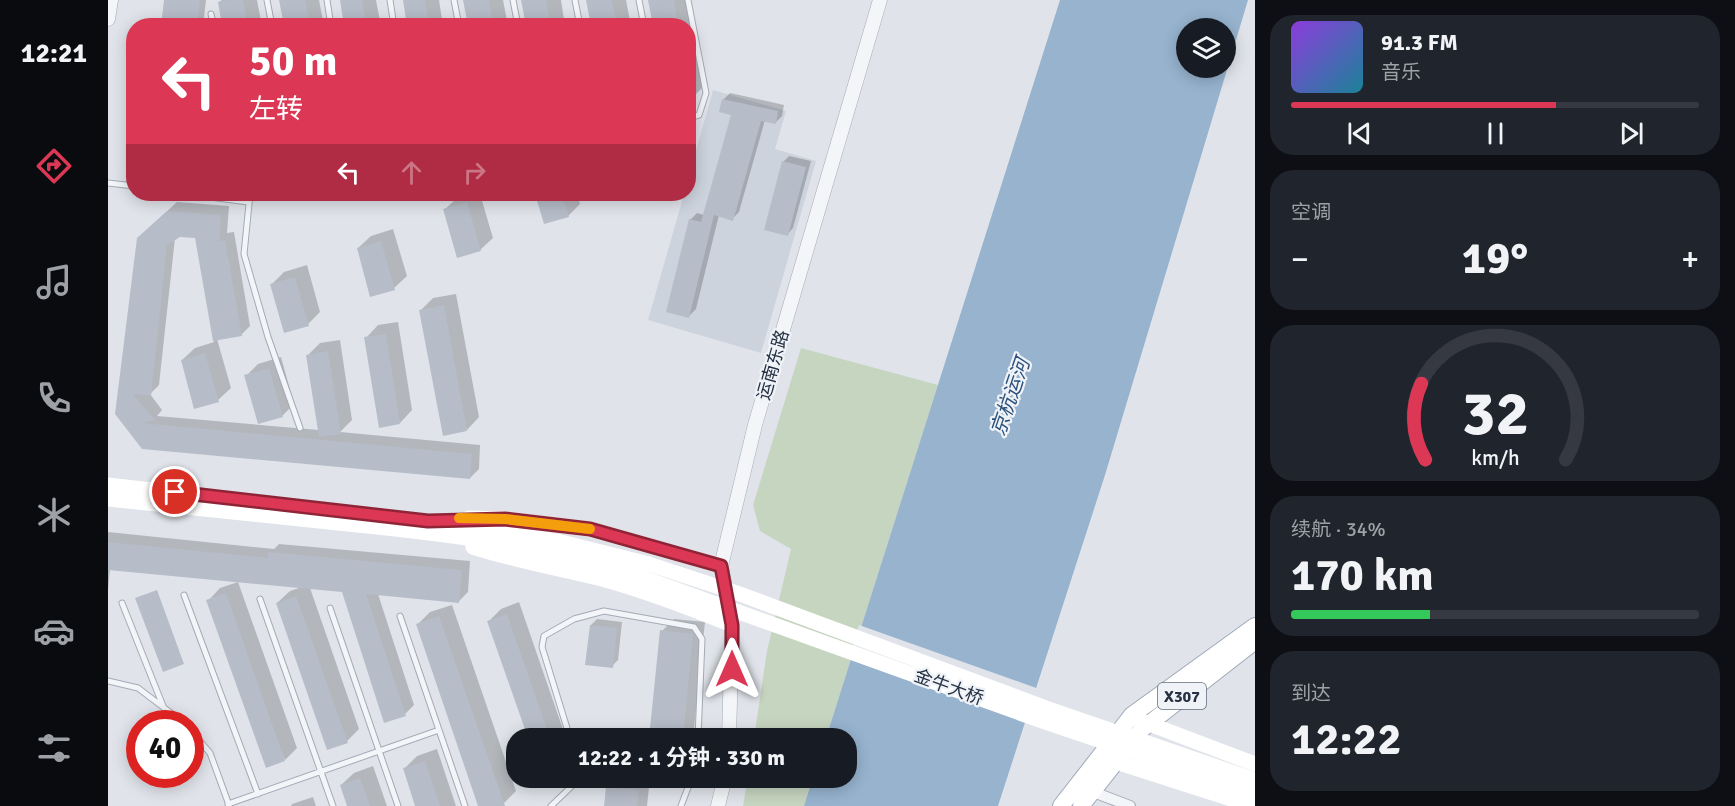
<!DOCTYPE html>
<html lang="zh">
<head>
<meta charset="utf-8">
<style>
  :root { --surface:#171b24; --page:#20242c; --text:#f1f3f6; --muted:#9ea1a6; --line:#363941; --accent:#dc3855 }
  body { margin:0; font-family:Signika,"Noto Sans SC",sans-serif; background:var(--page); color:var(--text); height:100vh; display:flex; flex-direction:column; font-size:22px; white-space:nowrap }
  * { box-sizing:border-box; margin:0 }
  p { font-size:20px; color:var(--muted) }
  .icon { flex:none; width:33px; height:33px; fill:none; stroke:currentColor; stroke-width:2; stroke-linecap:round; stroke-linejoin:round }
  .map { position:relative; flex:1; overflow:hidden }
  .drawer { display:flex; flex-direction:column; gap:15px; padding:15px; background:#0d0f14; width:480px }
  .drawer>* { flex:none }
  .banner { position:absolute; left:18px; top:18px; width:570px; height:183px; border-radius:24px; box-shadow:0 3px 15px #0003; background:#dc3855; color:#fff; overflow:hidden }
  .fabs { position:absolute; left:1068px; top:18px; display:grid; gap:12px }
  .fabs a { display:grid; place-items:center; width:60px; height:60px; border-radius:50%; background:var(--surface); box-shadow:0 3px 15px #0003; font-size:30px }
  .speed { position:absolute; left:18px; top:710px; display:flex; gap:12px; font-size:30px; font-weight:700; text-align:center }
  .speed>* { display:grid; place-content:center; width:78px; height:78px; border-radius:50%; background:var(--surface); box-shadow:0 3px 15px #0003; line-height:1 }
  .speed .limit { border:9px solid #d22; background:#fff; color:#111 }
  .pin { position:absolute; display:grid; place-items:center; width:51px; height:51px; color:#fff; margin:-26px; border:3px solid #fff; border-radius:50%; box-shadow:0 2px 6px #0007 }
  .me { position:absolute; width:66px; margin:-33px; rotate:0deg; stroke-linejoin:round; filter:drop-shadow(0 0 4px #0008) }
  .turn { display:flex; align-items:center; gap:21px; height:126px; padding:0 24px; font-size:27px }
  .turn .icon { width:78px; height:78px; stroke-width:2.5 }
  .turn b { display:block; font-size:42px; line-height:51px }
  .lanes { display:flex; align-items:center; height:57px; padding:0 24px; background:#0003; justify-content:center; gap:30px; direction:ltr }
  .lanes .off { opacity:.35 }
  .big { font-size:45px; font-weight:700; line-height:1.1 }
  .drawer .widget { flex:1; display:flex; flex-direction:column; justify-content:center; gap:9px; min-width:0; padding:0 21px; border-radius:24px; background:var(--page) }
  .drawer .dial { align-items:center; gap:0 }
  .dial svg { height:156px; overflow:visible; fill:none; stroke:var(--line); stroke-width:7; stroke-linecap:round; text-anchor:middle }
  .dial text { fill:var(--text); stroke:none }
  .song { display:flex; align-items:center; gap:18px }
  .cover { width:72px; height:72px; border-radius:9px; background:linear-gradient(135deg,hsl(270 70% 55%),hsl(190 70% 35%)) }
  .played { height:6px; border-radius:3px; background:linear-gradient(90deg,var(--accent) 65%,var(--line) 65%) }
  .keys { display:flex; justify-content:space-around; direction:ltr }
  .heat { display:flex; justify-content:space-between; align-items:center; font-size:33px; direction:ltr }
  .charge { height:9px; border-radius:4px; background:linear-gradient(90deg,#34c759 34%,var(--line) 0) }
  .trip { position:absolute; left:398px; top:728px; width:351px; height:60px; border-radius:24px; background:var(--surface); box-shadow:0 3px 15px #0003; font-weight:700; line-height:60px; text-align:center }
  main { display:flex; flex:1; min-height:0 }
  .tabs { display:flex; flex-direction:column; width:108px; justify-content:space-around; align-items:center; background:#090b0e; color:var(--muted) }
  .tabs .icon { width:42px; height:42px }
  .tabs .current { color:var(--accent) }
  .tabs b { font-size:27px; color:var(--text) }
  .map>svg:first-child { display:block }
</style>
</head>
<body>
<main>
<nav class="tabs">
<b>12:21</b>
<svg class="icon current" aria-label="directions" viewBox="0 0 24 24"><path d="M12 3l9 9-9 9-9-9zM9 14v-3h6M13 9l2 2-2 2"/></svg>
<svg class="icon" aria-label="music" viewBox="0 0 24 24"><path d="M9 18V5l10-2v13"/><circle cx="6" cy="18" r="3"/><circle cx="16" cy="16" r="3"/></svg>
<svg class="icon" aria-label="phone" viewBox="0 0 24 24"><path d="M5 4h4l2 5-3 2q2 4 5 5l2-3 5 2v4C11 20 4 13 5 4z"/></svg>
<svg class="icon" aria-label="climate" viewBox="0 0 24 24"><path d="M12 3v18M4 7l16 10M4 17L20 7"/></svg>
<svg class="icon" aria-label="car" viewBox="0 0 24 24"><path d="M5 17H2v-5l4-1 3-4h7l3 4 3 1v5h-3M9 17h6M6 11h13"/><circle cx="7" cy="17" r="2"/><circle cx="17" cy="17" r="2"/></svg>
<svg class="icon" aria-label="filters" viewBox="0 0 24 24"><path d="M4 7h16M4 17h16"/><circle cx="9" cy="7" r="2"/><circle cx="15" cy="17" r="2"/></svg>
</nav>
<div class="map">
<svg width="1147" height="806" viewBox="0 0 1147 806">
  <rect width="100%" height="100%" fill="#e0e4ea"/>
  <!-- built -->
  <path fill="#cdd3dd" d="M605 90 678 111 667 149 708 161 653 353 540 320 576 194H580L581 176Z"/>
  <!-- green -->
  <path fill="#c6d5c0" d="M693 348 830 385 718 738H646L659 651 683 549 652 531 645 505Z
    M640 777H705L696 806H635Z"/>
  <!-- water -->
  <path fill="#97b3ce" fill-rule="evenodd" d="M952 0H1140L997 475 890 806H696L705 777H738V738H718ZM1078 28H1118V68H1078Z"/>
  <!-- pier -->
  <path fill="#e0e4ea" d="M751 625 931 689 922 719 741 656Z"/>
  <!-- shadow -->
  <path fill="#0003" d="M58 0H98L95 26H55Z
    M114 0H149L154 26H116L111 2Z
    M173 0H211L216 26H178Z
    M234 0H268L273 26H238Z
    M296 0H331L335 26H300Z
    M357 0H395L400 26H362Z
    M414 0H453L457 26H419Z
    M480 0H518L523 26H485Z
    M541 0H580L596 86 584 98 580 99V26H546Z
    M622 93 676 105 674 116 667 123 657 120 631 212 624 219 611 215 588 309 581 316 582 220 589 213 596 215 625 114 615 100Z
    M681 156 703 161 685 228 679 235 675 162Z
    M187 194H199L189 198Z
    M363 194H372L385 238 372 250 336 210 349 198Z
    M429 194H469L472 204 460 216 437 222Z
    M69 202 121 206 119 233 126 232 142 326 133 335 109 339 123 388 110 400 74 360 87 348 106 342 88 236 72 235 67 238 51 385 42 394 54 410 49 416 211 430 200 355 212 343 232 340 244 420 232 432 372 445 371 469 362 478 35 447 8 414 40 229Z
    M285 229 299 276 286 288 250 248 263 236Z
    M199 265 212 312 200 324 164 284 176 272Z
    M348 294 371 417 359 430 313 310 325 298Z
    M290 322 304 410 292 423 258 338 270 325Z
    M173 357 186 404 174 416 138 376 150 364Z
    M0 532 166 549 171 544 362 561 360 592 351 601 270 594 306 705 297 714 235 591 202 588 251 729 239 741 169 603 182 591 194 587 2 569 0 590Z
    M130 582 189 748 177 760 100 601 112 588Z
    M411 602 458 738H421L381 621 393 609Z
    M344 605 408 791 395 804 389 806H372L310 624 322 612Z
    M489 619 514 622 510 660 504 666 483 625Z
    M566 619 597 622 585 738H543L554 631Z
    M329 749 348 806H309L297 768 309 756Z
    M265 766 279 806H240L233 785 246 773Z
    M510 777 542 778 539 806H497L499 788Z
    M205 797 208 806H183L184 804Z"/>
  <!-- building -->
  <path fill="#b6bdc8" d="M56 0H92L89 26H53Z
    M119 0H135L140 26H114L110 2Z
    M171 0H197L202 26H176Z
    M232 0H254L259 26H236Z
    M295 0H317L321 26H299Z
    M355 0H381L385 26H360Z
    M413 0H438L443 26H418Z
    M478 0H504L509 26H483Z
    M540 0H566L570 26H545Z
    M614 99 670 111 668 124 653 121 625 221 606 215 581 318 558 312 581 219 593 222 623 115 611 112Z
    M674 161 698 167 680 236 656 230Z
    M427 194H454L461 217 436 224Z
    M359 202 373 251 349 258 335 209Z
    M59 211 113 215 111 241 117 240 134 336 105 341 87 238 72 237 59 245 43 396 25 394 47 420 34 423 364 454 362 479 34 449 7 414 29 238Z
    M273 241 287 290 262 297 249 248Z
    M187 277 201 326 176 333 162 284Z
    M336 305 359 431 335 436 311 310Z
    M278 334 292 424 271 428 256 337Z
    M220 351 233 434 211 437 198 355Z
    M97 353 111 402 86 409 73 360Z
    M161 368 175 417 150 424 136 375Z
    M0 542 160 558V552L354 570 351 603 258 594 298 716 276 723 234 592 0 570Z
    M49 590 76 664 55 672 27 598Z
    M118 593 177 761 158 768 98 600Z
    M188 596 240 743 219 750 168 603Z
    M399 614 442 738H420L379 621Z
    M331 616 397 806H370L308 624Z
    M482 625 509 628 505 668 477 665Z
    M552 630 585 634 575 738H541Z
    M317 761 332 806H307L295 768Z
    M252 778 262 806H239L232 785Z
    M498 787 531 790 529 806H496Z"/>
  <g fill="none" stroke-linecap="round" stroke-linejoin="round">
    <defs>
      <path id="service" d="M159 0 164 26
        M219 0 223 26
        M282 0 286 26
        M346 0 351 26
        M405 0 410 26
        M467 0 472 26
        M531 0 536 26
        M580 0 598 93 591 115 580 118
        M103 14 106 26
        M0 183 26 186
        M79 194 140 202
        M142 194 136 254 160 337 192 428
        M76 595 150 794
        M152 599 225 806
        M14 603 55 706
        M222 608 290 806
        M292 616 357 806
        M0 681 30 688 76 723
        M82 730 102 753 121 805
        M462 738 434 647 436 636 466 619 496 611 586 627 594 639 590 738
        M120 804 331 730
        M443 806 467 783 468 777
        M573 806 584 777"/>
      <path id="minor" d="M980 790 1022 806"/>
      <path id="tertiary" d="M0 19 3 0
        M621 738 624 625 613 566 647 425 772 0
        M610 806 617 777"/>
      <path id="primary" d="M953 806 1024 715 1147 626
        M973 806 1033 730 1147 641"/>
    </defs>
    <!-- service casing -->
    <use href="#service" stroke="#a4abb5" stroke-width="7"/>
    <!-- minor casing -->
    <use href="#minor" stroke="#a4abb5" stroke-width="12"/>
    <!-- tertiary casing -->
    <use href="#tertiary" stroke="#a4abb5" stroke-width="15"/>
    <!-- primary casing -->
    <use href="#primary" stroke="#9ea9b7" stroke-width="18"/>
    <!-- service -->
    <use href="#service" stroke="#f3f5f8" stroke-width="5"/>
    <!-- minor -->
    <use href="#minor" stroke="#f3f5f8" stroke-width="10"/>
    <!-- tertiary -->
    <use href="#tertiary" stroke="#f3f5f8" stroke-width="14"/>
    <!-- secondary -->
    <path stroke="#fff" stroke-width="15" d="M0 485 364 527 453 542 541 564
      M0 499C80 507 160 516 240 524 340 534 441 546 536 578
      M361 518 397 519 481 529 613 566
      M365 547C408 561 451 568 494 579 538 591 582 608 624 625
      M1031 720 1147 764
      M999 759 1145 806"/>
    <!-- primary -->
    <use href="#primary" stroke="#fff" stroke-width="16"/>
    <!-- secondary-bridge -->
    <path stroke="#fff" stroke-width="15" d="M541 564 632 594 938 708 1147 780
      M536 578 934 721 1147 793"/>
  </g>
  <g fill="none" stroke-linecap="round" stroke-linejoin="round">
    <defs>
      <path id="route" d="M67 492 320 521 397 519 482 529 613 566 624 625V669"/>
    </defs>
    <!-- route casing -->
    <use href="#route" stroke="#8f2437" stroke-width="15"/>
    <!-- route -->
    <use href="#route" stroke="#dc3855" stroke-width="10"/>
    <!-- slow -->
    <path stroke="#f59e0b" stroke-width="10" d="M351 518 397 519 482 529"/>
  </g>
  <g text-anchor="middle" stroke-width="4.5" stroke-linejoin="round" paint-order="stroke">
    <!-- shield labels -->
    <rect fill="#eff3f7" stroke="#626c79" stroke-width="1.5" x="1050" y="683" width="48" height="26" rx="4.5"/>
    <g font-size="16" font-weight="bold" fill="#263243">
      <text x="1074" y="702">X307</text>
    </g>
    <!-- street labels -->
    <g font-size="18" fill="#263243" stroke="#eff3f7">
      <text transform="translate(665 365) rotate(-74)" y="6">运南东路</text>
      <text transform="translate(841 687) rotate(20)" y="6">金牛大桥</text>
    </g>
    <!-- water labels -->
    <g font-size="20" font-style="italic" fill="#2c527c" stroke="#eff3f7">
      <text transform="translate(902 397) rotate(-71)" y="7">京杭运河</text>
    </g>
  </g>
</svg>
<div class="fabs">
<a><svg class="icon" aria-label="layers" viewBox="0 0 24 24"><path d="M12 4l9 5-9 5-9-5zM3 14l9 5 9-5"/></svg></a>
</div>
<div class="speed"><div class="limit">40</div></div>
<div class="pin" style="left:67px;top:492px;background:#d93025"><svg class="icon" aria-label="arrive" viewBox="0 0 24 24"><path d="M6 21V4h12l-3 4 3 4H6"/></svg></div>
<svg class="me" style="left:624px;top:669px" viewBox="-20 -20 40 40"><path d="M0-17L14 15 0 8-14 15z" fill="#dc3855" stroke="#fff" stroke-width="4"/></svg>
<div class="trip">12:22 · 1 分钟 · 330 m</div>
<div class="banner">
<div class="turn"><svg class="icon" aria-label="left" viewBox="0 0 24 24"><path d="M17 20v-9H6M10 6l-5 5 5 5"/></svg><div><b>50 m</b>左转</div></div>
<div class="lanes"><svg class="icon" aria-label="left" viewBox="0 0 24 24"><path d="M17 20v-9H6M10 6l-5 5 5 5"/></svg><svg class="icon off" aria-label="ahead" viewBox="0 0 24 24"><path d="M12 20V5M6 11l6-6 6 6"/></svg><svg class="icon off" aria-label="right" viewBox="0 0 24 24"><path d="M7 20v-9h11M14 6l5 5-5 5"/></svg></div>
</div>
</div>
<section class="drawer">
<div class="widget">
<div class="song"><i class="cover"></i><div><b>91.3 FM</b><p>音乐</p></div></div>
<div class="played"></div>
<div class="keys"><svg class="icon" aria-label="previous" viewBox="0 0 24 24"><path d="M18 5L8 12l10 7zM5 5v14"/></svg><svg class="icon" aria-label="pause" viewBox="0 0 24 24"><path d="M8 5v14M16 5v14"/></svg><svg class="icon" aria-label="next" viewBox="0 0 24 24"><path d="M6 5l10 7-10 7zM19 5v14"/></svg></div>
</div>
<div class="widget"><p>空调</p>
<div class="heat"><a>−</a><b class="big">19°</b><a>+</a></div>
</div>
<div class="widget dial"><svg viewBox="0 0 100 80">
<path d="M14 69A42 42 0 1 1 86 69"/>
<path d="M14 69A42 42 0 0 1 12 30" stroke="#dc3855"/>
<text x="50" y="56" font-size="32" font-weight="700">32</text>
<text x="50" y="72" font-size="11">km/h</text>
</svg></div>
<div class="widget"><p>续航 · 34%</p><b class="big">170 km</b><div class="charge"></div></div>
<div class="widget"><p>到达</p><b class="big">12:22</b></div>
</section>
</main>
</body>
</html>
